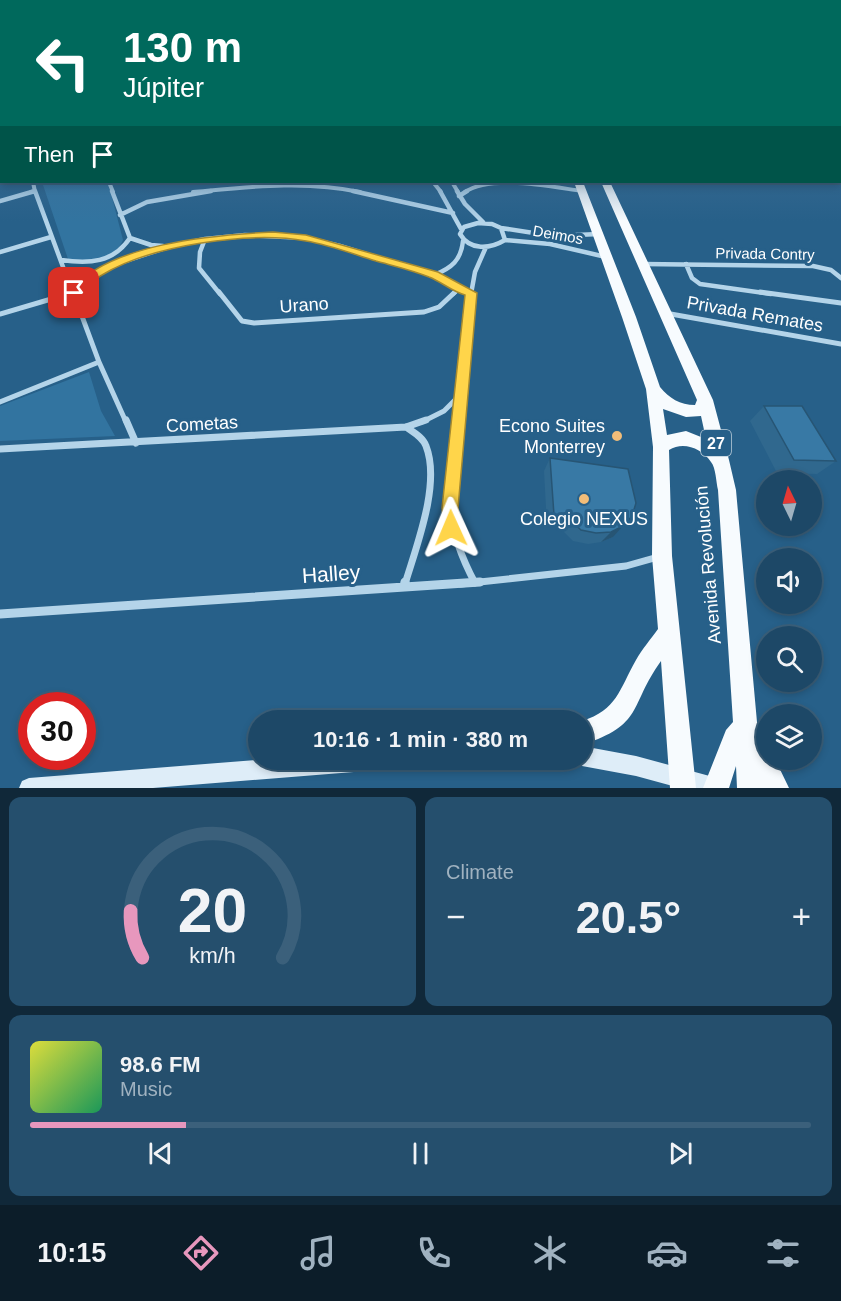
<!DOCTYPE html>
<html lang="en">
<head>
<meta charset="utf-8">
<style>
  :root { --surface:#1d4867; --page:#254f6d; --text:#f1f3f6; --muted:#a0b2c0; --line:#3b607b; --accent:#e797bd }
  body { margin:0; font-family:Arial,sans-serif; background:var(--page); color:var(--text); height:100vh; display:flex; flex-direction:column; font-size:22px; white-space:nowrap }
  * { box-sizing:border-box; margin:0 }
  p { font-size:20px; color:var(--muted) }
  .icon { flex:none; width:33px; height:33px; fill:none; stroke:currentColor; stroke-width:2; stroke-linecap:round; stroke-linejoin:round }
  .map { position:relative; height:788px; overflow:hidden }
  .panel { display:flex; flex-direction:column; gap:9px; padding:9px; background:#102839; flex:1 }
  .panel>* { flex:none }
  .banner { position:absolute; left:0px; top:0px; width:842px; height:183px; box-shadow:0 3px 9px #0003,0 0 0 2px var(--line); background:#00695c; color:#fff; overflow:hidden }
  .needle { width:39px; rotate:355deg }
  .tools { position:absolute; left:756px; top:470px; display:grid; gap:12px }
  .tools a { display:grid; place-items:center; width:66px; height:66px; border-radius:50%; background:var(--surface); box-shadow:0 3px 9px #0003,0 0 0 2px var(--line); font-size:30px }
  .speed { position:absolute; left:18px; top:692px; display:flex; gap:12px; font-size:30px; font-weight:700; text-align:center }
  .speed>* { display:grid; place-content:center; width:78px; height:78px; border-radius:50%; background:var(--surface); box-shadow:0 3px 9px #0003,0 0 0 2px var(--line); line-height:1 }
  .speed .limit { border:9px solid #d22; background:#fff; color:#111 }
  .pin { position:absolute; display:grid; place-items:center; width:51px; height:51px; color:#fff; margin:-26px; border-radius:12px; box-shadow:0 3px 9px #0006 }
  .me { position:absolute; width:66px; margin:-33px; rotate:359deg; stroke-linejoin:round; filter:drop-shadow(0 0 4px #0008) }
  .turn { display:flex; align-items:center; gap:21px; height:126px; padding:0 24px; font-size:27px }
  .turn .icon { width:78px; height:78px; stroke-width:2.5 }
  .turn b { display:block; font-size:42px; line-height:51px }
  .then { display:flex; align-items:center; height:57px; padding:0 24px; background:#0003; gap:12px; font-size:22px }
  .big { font-size:45px; font-weight:600; line-height:1.1 }
  .panel .widget { flex:1; display:flex; flex-direction:column; justify-content:center; gap:9px; min-width:0; padding:0 21px; border-radius:12px; background:var(--page) }
  .panel .dial { align-items:center; gap:0 }
  .dial svg { height:156px; overflow:visible; fill:none; stroke:var(--line); stroke-width:7; stroke-linecap:round; text-anchor:middle }
  .dial text { fill:var(--text); stroke:none }
  .song { display:flex; align-items:center; gap:18px }
  .cover { width:72px; height:72px; border-radius:9px; background:linear-gradient(135deg,hsl(60 70% 55%),hsl(150 70% 35%)) }
  .played { height:6px; border-radius:3px; background:linear-gradient(90deg,var(--accent) 20%,var(--line) 20%) }
  .keys { display:flex; justify-content:space-around; direction:ltr }
  .heat { display:flex; justify-content:space-between; align-items:center; font-size:33px; direction:ltr }
  .panel .tiles { flex:1; display:grid; gap:9px; grid-template-columns:1fr 1fr }
  .widget:last-child { grid-column:span 2 }
  .trip { position:absolute; left:248px; top:710px; width:345px; height:60px; border-radius:30px; background:var(--surface); box-shadow:0 3px 9px #0003,0 0 0 2px var(--line); font-weight:600; line-height:60px; text-align:center }
  .dock { display:flex; height:96px; justify-content:space-around; align-items:center; background:#0c1d29; color:var(--muted) }
  .dock .icon { width:42px; height:42px }
  .dock .current { color:var(--accent) }
  .dock b { font-size:27px; color:var(--text) }
  .map>svg:first-child { display:block }
</style>
</head>
<body>
<div class="map">
<svg width="841" height="788" viewBox="0 0 841 788">
  <rect width="100%" height="100%" fill="#276089"/>
  <!-- green -->
  <path fill="#3274a0" d="M42 182H108L123 240C114 262 87 262 68 259Z
    M89 372 101 411 115 436 0 441V406Z"/>
  <g fill="none" stroke-linecap="round" stroke-linejoin="round">
    <!-- minor-far4 -->
    <path stroke="#b4d4e9" stroke-width="4" d="M33 182 35 192
      M109 182 113 192
      M433 182 441 192
      M452 182 458 192
      M31 192 35 191
      M193 192C248 187 305 180 360 192
      M465 192C491 174 552 187 582 191"/>
    <!-- minor-far3 -->
    <path stroke="#b4d4e9" stroke-width="4.5" d="M35 191 73 294
      M112 191 130 238 151 245 163 246
      M353 191 453 213
      M440 191 461 229
      M457 191 465 204 483 222
      M580 191H582
      M459 196 467 191
      M0 201 35 191
      M120 215 147 202 211 191
      M478 223 492 224 501 228 505 240C490 249 470 251 460 234L464 227Z
      M501 228 553 236 599 234
      M205 239 200 252 199 268 220 294
      M505 240 550 244 606 257
      M0 252 51 237
      M61 260C89 264 113 263 130 238
      M643 264 813 266 831 270 841 278
      M686 264 692 278 700 284 771 294
      M434 275C452 268 461 260 463 241
      M71 294 110 266 168 247 205 239 245 235 306 238 340 246 434 275 458 289 471 293
      M453 294 458 289
      M471 294 475 272 486 247"/>
    <!-- minor-far2 -->
    <path stroke="#b4d4e9" stroke-width="5" d="M73 292 99 362 126 422
      M219 292 242 321 254 323 424 312 439 307 455 292
      M468 292 471 293
      M760 292 841 303
      M665 313 841 344
      M0 314 75 292
      M0 402 99 362
      M422 422 444 411 461 394
      M458 422 471 292"/>
    <!-- minor-far1 -->
    <path stroke="#b4d4e9" stroke-width="7" d="M126 420 136 443
      M459 420 450 508C453 536 462 559 475 583
      M0 449 406 427 426 420
      M405 584C416 547 441 484 426 446 423 437 413 432 406 427
      M461 584 626 566 658 557"/>
    <!-- minor -->
    <path stroke="#b4d4e9" stroke-width="9" d="M404 587 405 582
      M0 614 480 582"/>
    <!-- secondary -->
    <path fill="#deedf8" fill-rule="evenodd" d="M582 746 636 756 717 778 724 781 727 788H680L636 776 582 766 575 763 574 759H582Z
      M268 759H401L398 766 391 769 153 788H19L22 781 29 778Z"/>
    <!-- primary -->
    <path fill="#f7fbfe" fill-rule="evenodd" d="M574 182H583L636 317 660 387C669 398 680 405 695 405L697 400 601 182H610L713 400 729 460 736 490 757 722 766 743V759H775L789 788H737L736 766 729 788H703L726 730 733 722 718 490C716 482 716 468 711 462 702 448 683 441 669 450L672 556 696 788H670L661 661C628 707 645 724 582 745V721C617 710 619 690 636 660 642 649 651 639 658 629L652 556 653 447 646 389 622 317ZM663 409 686 417 701 416 706 439 686 431 667 435Z"/>
  </g>
  <!-- wall -->
  <path fill="#30688e" d="M764 406 836 461 817 474 777 473 750 421Z
    M550 458 628 469 613 537 601 542 588 544 573 541 559 527 547 526 544 471Z"/>
  <!-- shaded-wall -->
  <path fill="#275574" d="M632 516 613 537 601 542 611 532Z"/>
  <!-- building -->
  <path fill="#3879a5" stroke="#275574" stroke-width="1.5" d="M764 406H802L836 461 794 460Z
    M550 458 628 469 636 503 632 516 623 526 611 532 596 533 581 530 566 516 554 515Z"/>
  <!-- sky -->
  <linearGradient id="sky" x2="0" y2="1"><stop stop-color="#15354b"/><stop offset="0.5" stop-color="#416f97"/><stop offset="1" stop-color="#416f97" stop-opacity="0"/></linearGradient>
  <rect width="841" height="221" fill="url(#sky)"/>
  <!-- route -->
  <path fill="#ffd54a" stroke="#a68a30" stroke-width="1.5" d="M273 232 306 235 438 272 477 293 458 508 460 528 457 534 451 536 445 534 442 508 465 295C451 291 442 282 429 277 412 270 394 266 376 261 353 254 330 245 306 241 250 231 151 245 102 275 93 280 85 289 78 296H70L68 293C107 243 214 235 273 232Z"/>
  <!-- markers -->
  <g fill="#f1bd79" stroke="#276089" stroke-width="2">
    <circle cx="617" cy="436" r="6"/>
    <circle cx="584" cy="499" r="6"/>
  </g>
  <g text-anchor="middle" stroke-width="6" stroke-linejoin="round" paint-order="stroke">
    <!-- far-street labels -->
    <g font-size="15" fill="#fff" stroke="#276089">
      <text transform="translate(558 235) rotate(10)" y="5">Deimos</text>
      <text transform="translate(765 254) rotate(1)" y="5">Privada Contry</text>
    </g>
    <!-- shield labels -->
    <rect fill="#276089" stroke="#becfdc" stroke-width="1.5" x="701" y="430" width="30" height="26" rx="4.5"/>
    <g font-size="16" font-weight="bold" fill="#fff">
      <text x="716" y="449">27</text>
    </g>
    <!-- street labels -->
    <g font-size="18" fill="#fff" stroke="#276089">
      <text transform="translate(304 305) rotate(-4)" y="6">Urano</text>
      <text transform="translate(755 314) rotate(10)" y="6">Privada Remates</text>
      <text transform="translate(202 424) rotate(-3)" y="6">Cometas</text>
      <text transform="translate(708 565) rotate(-95)" y="6">Avenida Revolución</text>
    </g>
    <!-- poi labels -->
    <g font-size="18" fill="#fff" stroke="#276089" text-anchor="end">
      <text x="605" y="432">Econo Suites<tspan x="605" dy="21">Monterrey</tspan></text>
      <text x="584" y="525" text-anchor="middle">Colegio NEXUS</text>
    </g>
    <!-- near-street labels -->
    <g font-size="21" fill="#fff" stroke="#276089">
      <text transform="translate(331 574) rotate(-4)" y="7">Halley</text>
    </g>
  </g>
</svg>
<div class="tools">
<a><svg class="needle" viewBox="-14 -14 28 28"><path d="M0-13l5 13h-10z" fill="#e53935"/><path d="M0 13l5-13h-10z" fill="#a0b2c0"/></svg></a>
<a><svg class="icon" aria-label="sound" viewBox="0 0 24 24"><path d="M4 9h4l5-4v14l-5-4H4zM17 9q2 3 0 6"/></svg></a>
<a><svg class="icon" aria-label="search" viewBox="0 0 24 24"><circle cx="10" cy="10" r="6"/><path d="M15 15l6 6"/></svg></a>
<a><svg class="icon" aria-label="layers" viewBox="0 0 24 24"><path d="M12 4l9 5-9 5-9-5zM3 14l9 5 9-5"/></svg></a>
</div>
<div class="speed"><div class="limit">30</div></div>
<div class="pin" style="left:74px;top:293px;background:#d93025"><svg class="icon" aria-label="arrive" viewBox="0 0 24 24"><path d="M6 21V4h12l-3 4 3 4H6"/></svg></div>
<svg class="me" style="left:451px;top:528px" viewBox="-20 -20 40 40"><path d="M0-17L14 15 0 8-14 15z" fill="#ffd54a" stroke="#fff" stroke-width="4"/></svg>
<div class="trip">10:16 · 1 min · 380 m</div>
<div class="banner">
<div class="turn"><svg class="icon" aria-label="left" viewBox="0 0 24 24"><path d="M17 20v-9H6M10 6l-5 5 5 5"/></svg><div><b>130 m</b>Júpiter</div></div>
<div class="then">Then<svg class="icon" aria-label="arrive" viewBox="0 0 24 24"><path d="M6 21V4h12l-3 4 3 4H6"/></svg></div>
</div>
</div>
<section class="panel">
<div class="tiles">
<div class="widget dial"><svg viewBox="0 0 100 80">
<path d="M14 69A42 42 0 1 1 86 69"/>
<path d="M14 69A42 42 0 0 1 8 45" stroke="#e797bd"/>
<text x="50" y="56" font-size="32" font-weight="700">20</text>
<text x="50" y="72" font-size="11">km/h</text>
</svg></div>
<div class="widget"><p>Climate</p>
<div class="heat"><a>−</a><b class="big">20.5°</b><a>+</a></div>
</div>
<div class="widget">
<div class="song"><i class="cover"></i><div><b>98.6 FM</b><p>Music</p></div></div>
<div class="played"></div>
<div class="keys"><svg class="icon" aria-label="previous" viewBox="0 0 24 24"><path d="M18 5L8 12l10 7zM5 5v14"/></svg><svg class="icon" aria-label="pause" viewBox="0 0 24 24"><path d="M8 5v14M16 5v14"/></svg><svg class="icon" aria-label="next" viewBox="0 0 24 24"><path d="M6 5l10 7-10 7zM19 5v14"/></svg></div>
</div>
</div>
</section>
<nav class="dock">
<b>10:15</b>
<svg class="icon current" aria-label="directions" viewBox="0 0 24 24"><path d="M12 3l9 9-9 9-9-9zM9 14v-3h6M13 9l2 2-2 2"/></svg>
<svg class="icon" aria-label="music" viewBox="0 0 24 24"><path d="M9 18V5l10-2v13"/><circle cx="6" cy="18" r="3"/><circle cx="16" cy="16" r="3"/></svg>
<svg class="icon" aria-label="phone" viewBox="0 0 24 24"><path d="M5 4h4l2 5-3 2q2 4 5 5l2-3 5 2v4C11 20 4 13 5 4z"/></svg>
<svg class="icon" aria-label="climate" viewBox="0 0 24 24"><path d="M12 3v18M4 7l16 10M4 17L20 7"/></svg>
<svg class="icon" aria-label="car" viewBox="0 0 24 24"><path d="M5 17H2v-5l4-1 3-4h7l3 4 3 1v5h-3M9 17h6M6 11h13"/><circle cx="7" cy="17" r="2"/><circle cx="17" cy="17" r="2"/></svg>
<svg class="icon" aria-label="filters" viewBox="0 0 24 24"><path d="M4 7h16M4 17h16"/><circle cx="9" cy="7" r="2"/><circle cx="15" cy="17" r="2"/></svg>
</nav>
</body>
</html>
